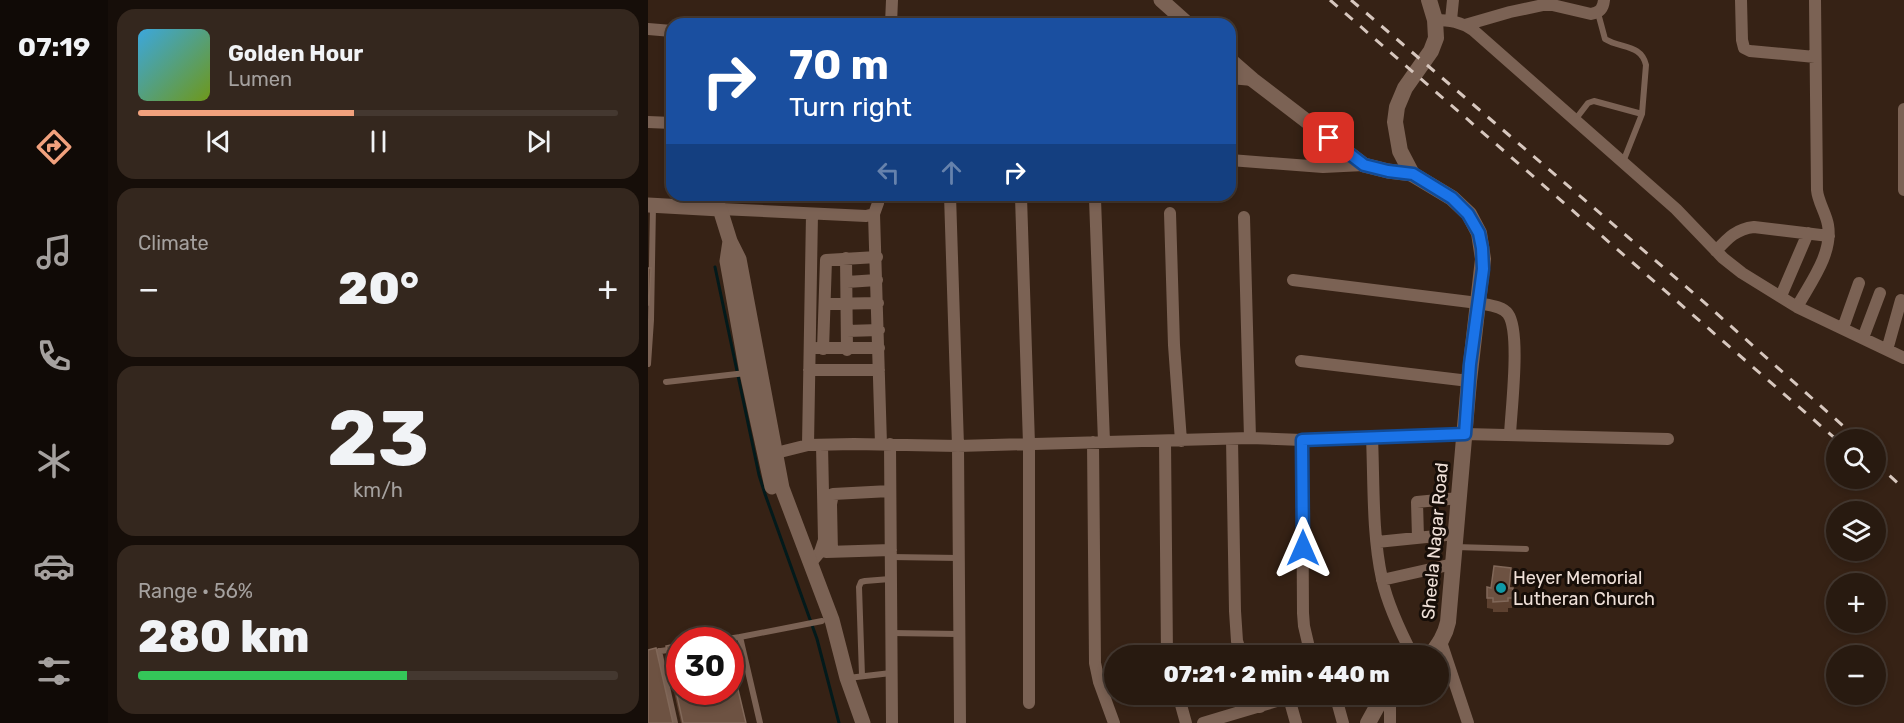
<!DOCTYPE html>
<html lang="en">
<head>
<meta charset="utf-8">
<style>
  :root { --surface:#281a10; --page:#34271e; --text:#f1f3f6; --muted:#a5a19f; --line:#443830; --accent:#f1a17d }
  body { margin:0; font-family:Rubik,sans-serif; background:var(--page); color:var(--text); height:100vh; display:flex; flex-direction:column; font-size:22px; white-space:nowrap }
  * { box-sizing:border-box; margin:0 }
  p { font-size:20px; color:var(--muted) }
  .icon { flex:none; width:33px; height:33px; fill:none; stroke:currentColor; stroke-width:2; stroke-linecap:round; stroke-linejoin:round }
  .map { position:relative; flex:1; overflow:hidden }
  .panel { display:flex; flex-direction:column; gap:9px; padding:9px; background:#160e09; width:540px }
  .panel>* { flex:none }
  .hud { position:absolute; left:18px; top:18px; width:570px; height:183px; border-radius:18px; box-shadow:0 3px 9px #0003,0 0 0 2px var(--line); background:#1a4fa0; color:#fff; overflow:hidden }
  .controls { position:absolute; left:1178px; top:429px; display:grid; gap:12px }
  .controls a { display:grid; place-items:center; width:60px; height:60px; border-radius:50%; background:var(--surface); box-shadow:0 3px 9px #0003,0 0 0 2px var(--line); font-size:30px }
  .speed { position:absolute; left:18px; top:627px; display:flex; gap:12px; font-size:30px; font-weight:700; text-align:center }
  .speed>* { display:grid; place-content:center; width:78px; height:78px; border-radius:50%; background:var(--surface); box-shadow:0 3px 9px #0003,0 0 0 2px var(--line); line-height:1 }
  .speed .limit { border:9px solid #d22; background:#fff; color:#111 }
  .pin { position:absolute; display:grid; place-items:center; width:51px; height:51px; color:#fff; margin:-26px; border-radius:12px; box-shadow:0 3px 9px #0006 }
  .me { position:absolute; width:66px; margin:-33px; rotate:0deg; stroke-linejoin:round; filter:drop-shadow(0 0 4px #0008) }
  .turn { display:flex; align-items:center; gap:21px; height:126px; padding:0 24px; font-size:27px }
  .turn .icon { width:78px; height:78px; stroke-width:2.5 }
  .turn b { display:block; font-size:42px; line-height:51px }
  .lanes { display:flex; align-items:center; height:57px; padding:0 24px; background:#0003; justify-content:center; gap:30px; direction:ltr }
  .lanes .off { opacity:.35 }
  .big { font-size:45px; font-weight:800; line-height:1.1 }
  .panel .tile { flex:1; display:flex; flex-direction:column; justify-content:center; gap:9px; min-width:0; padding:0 21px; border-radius:18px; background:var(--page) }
  .panel .dial { align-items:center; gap:0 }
  .dial b { font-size:78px; line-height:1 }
  .song { display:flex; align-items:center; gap:18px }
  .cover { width:72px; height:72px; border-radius:9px; background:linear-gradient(135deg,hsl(200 70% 55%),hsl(80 70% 35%)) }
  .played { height:6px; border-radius:3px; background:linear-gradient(90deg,var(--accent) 45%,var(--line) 45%) }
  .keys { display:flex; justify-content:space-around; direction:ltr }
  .heat { display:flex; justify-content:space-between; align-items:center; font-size:33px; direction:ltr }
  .charge { height:9px; border-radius:4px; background:linear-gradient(90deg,#34c759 56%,var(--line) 0) }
  .trip { position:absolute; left:456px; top:645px; width:345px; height:60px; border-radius:30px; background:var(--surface); box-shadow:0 3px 9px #0003,0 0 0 2px var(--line); font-weight:800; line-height:60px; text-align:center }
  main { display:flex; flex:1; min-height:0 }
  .tab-bar { display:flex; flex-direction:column; width:108px; justify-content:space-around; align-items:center; background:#100a06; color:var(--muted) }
  .tab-bar .icon { width:42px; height:42px }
  .tab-bar .active { color:var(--accent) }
  .tab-bar b { font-size:27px; color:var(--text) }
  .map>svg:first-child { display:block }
</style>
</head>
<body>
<main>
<nav class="tab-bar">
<b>07:19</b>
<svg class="icon active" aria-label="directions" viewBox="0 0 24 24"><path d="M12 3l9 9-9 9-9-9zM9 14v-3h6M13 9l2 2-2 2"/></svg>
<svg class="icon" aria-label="music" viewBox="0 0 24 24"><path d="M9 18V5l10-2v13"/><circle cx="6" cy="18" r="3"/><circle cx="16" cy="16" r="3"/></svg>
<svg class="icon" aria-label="phone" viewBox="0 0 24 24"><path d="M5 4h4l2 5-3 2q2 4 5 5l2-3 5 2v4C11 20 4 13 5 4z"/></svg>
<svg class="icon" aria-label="climate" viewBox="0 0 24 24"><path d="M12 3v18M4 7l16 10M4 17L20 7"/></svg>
<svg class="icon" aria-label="car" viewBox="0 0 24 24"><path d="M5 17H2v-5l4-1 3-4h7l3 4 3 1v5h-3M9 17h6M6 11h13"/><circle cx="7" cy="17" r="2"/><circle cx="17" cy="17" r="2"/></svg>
<svg class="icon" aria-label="filters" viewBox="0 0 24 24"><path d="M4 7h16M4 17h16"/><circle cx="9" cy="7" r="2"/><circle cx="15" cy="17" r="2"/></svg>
</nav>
<section class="panel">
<div class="tile">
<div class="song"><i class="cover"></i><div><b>Golden Hour</b><p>Lumen</p></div></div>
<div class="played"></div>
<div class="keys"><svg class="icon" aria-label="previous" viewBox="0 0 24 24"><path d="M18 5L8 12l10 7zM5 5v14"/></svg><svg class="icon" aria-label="pause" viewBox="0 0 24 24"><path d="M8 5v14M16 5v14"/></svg><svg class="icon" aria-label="next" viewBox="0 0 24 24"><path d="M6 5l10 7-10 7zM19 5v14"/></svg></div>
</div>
<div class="tile"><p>Climate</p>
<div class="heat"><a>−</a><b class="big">20°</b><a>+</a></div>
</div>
<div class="tile dial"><b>23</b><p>km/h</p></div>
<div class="tile"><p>Range · 56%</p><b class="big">280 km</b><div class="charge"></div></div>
</section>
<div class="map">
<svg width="1256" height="723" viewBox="0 0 1256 723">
  <rect width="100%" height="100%" fill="#362215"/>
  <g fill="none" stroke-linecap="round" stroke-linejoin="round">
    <!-- stream -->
    <path stroke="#031a1b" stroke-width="3" d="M67 267 111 475 117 494 169 639 191 723"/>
    <!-- service -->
    <path stroke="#7b6254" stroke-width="6" d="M950 13 957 39C973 49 993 44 998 65L994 114 975 162
      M927 120 940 103 946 101 994 114
      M0 364 3 320 5 206
      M18 382 98 373
      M807 547 878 549
      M243 557 311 558
      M243 633 310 634
      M73 640 92 637
      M11 651 27 723
      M0 653 32 648
      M214 676 211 587 213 582 217 581 242 579
      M200 678 243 673
      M112 723 92 637 174 621"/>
    <!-- minor -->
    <path stroke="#7b6254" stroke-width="12" d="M1093 0 1094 40 1096 48 1102 51 1167 57
      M787 20C802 20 813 22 825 30L1028 209 1075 258 1094 273 1149 307 1256 358
      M803 20 805 0
      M243 24 244 0
      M817 25 862 12 900 4 943 14C952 12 955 9 956 0
      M0 29 24 31
      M582 78 605 80
      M1256 109V190
      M0 122 24 123
      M582 160 675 167 716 165
      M231 195 230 203 226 214 233 444
      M302 195 310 446 312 723
      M373 197 381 444V703
      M447 199 456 442
      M72 209 218 216 226 214
      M522 213 526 345 533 441
      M596 217 602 438
      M1068 251C1080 238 1088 229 1106 227L1181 236
      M198 258 199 350
      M645 280 830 303C839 305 855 306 860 314 873 332 863 410 862 435
      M199 282 229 280
      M1133 296 1160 233
      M178 304 230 303
      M1149 307C1162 283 1185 254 1180 225 1178 213 1170 202 1169 190L1167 0
      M1195 328 1211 283
      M199 331 231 330
      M1215 338 1232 293
      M169 348H231
      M175 349 178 260 229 257
      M1239 350 1253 300
      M653 361 821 381
      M161 370H231
      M724 437C726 484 724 533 734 579 740 606 752 631 765 656
      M584 439 587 611 589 641 594 656
      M654 440 655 613 656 626 663 656
      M517 441 519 656
      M445 442 447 663 451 682 466 723
      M242 444 244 723
      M160 445 164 214
      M120 455 160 445 206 444 310 446 602 438 654 440 817 434 1020 439
      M770 538 769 502 811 498
      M729 542 808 534
      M178 552 243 550
      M184 552 183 504 185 494 242 491
      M162 564 172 552 176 540 174 445
      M734 580 805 564
      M793 642 820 723
      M530 694 538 723
      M607 694 612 707
      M687 694 695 723
      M641 698 648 723
      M555 723 652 694
      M742 723V694"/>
    <!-- tertiary -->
    <path stroke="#7b6254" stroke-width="15" d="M513 0 540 24
      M582 60 605 80 716 165 740 171 764 174
      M0 205 72 209 82 241 91 259 134 488 184 620 199 678 215 723
      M82 241 79 261 99 373 124 487"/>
    <!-- secondary -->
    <path stroke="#7b6254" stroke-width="16" d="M781 0 787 20 788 38 783 51 757 88 749 107 747 122 752 151 764 174 804 198 821 214 831 233 835 259 821 381 800 622C797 636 791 644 782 656
      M720 723 731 703 739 694"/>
    <!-- rail -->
    <path stroke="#d7c7be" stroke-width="3" stroke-dasharray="10 10" stroke-linecap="butt" d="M682 0 1189 440
      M703 0 1049 296 1211 440
      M1227 462 1256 489"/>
  </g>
  <!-- wall -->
  <path fill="#5d4130" d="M863 578 862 588H865L864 608H860V612H845V609L839 608V587L843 588Z
    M18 646 98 723H33L18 656Z"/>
  <!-- building -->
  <path fill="#6d5242" stroke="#816859" stroke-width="1.5" d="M0 268H3L1 305H0Z
    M846 566 863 568 861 588H865L864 598H860V601L845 602V598H839V587L843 588Z
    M77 633 79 640H42Z
    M32 643V692H82V656L98 723H35L18 646Z
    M8 648 25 723H0V650Z"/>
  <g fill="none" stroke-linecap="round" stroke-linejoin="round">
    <defs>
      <path id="route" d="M655 548 654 440 817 434 822 364 835 269 834 248 831 233 820 214 804 198 765 174 740 171 716 165 681 138"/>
    </defs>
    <!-- route casing -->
    <use href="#route" stroke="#114b97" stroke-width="15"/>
    <!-- route -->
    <use href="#route" stroke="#1a73e8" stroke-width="10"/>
  </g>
  <!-- markers -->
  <circle fill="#0f9aa8" stroke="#170e08" stroke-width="2" cx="853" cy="588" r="6"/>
  <g text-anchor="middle" stroke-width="6" stroke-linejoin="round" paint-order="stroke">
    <!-- street labels -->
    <g font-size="18" fill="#efe0d8" stroke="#170e08">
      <text transform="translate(787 541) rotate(-85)" y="6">Sheela Nagar Road</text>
    </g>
    <!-- poi labels -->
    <g font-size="18" fill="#efe0d8" stroke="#170e08" text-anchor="start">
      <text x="865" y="584">Heyer Memorial<tspan x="865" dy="21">Lutheran Church</tspan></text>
    </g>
  </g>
</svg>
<div class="controls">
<a><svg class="icon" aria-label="search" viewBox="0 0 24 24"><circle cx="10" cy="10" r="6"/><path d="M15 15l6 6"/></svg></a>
<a><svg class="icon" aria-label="layers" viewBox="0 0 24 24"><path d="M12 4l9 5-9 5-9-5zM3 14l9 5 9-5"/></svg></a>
<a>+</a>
<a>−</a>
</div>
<div class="speed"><div class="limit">30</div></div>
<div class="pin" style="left:681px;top:138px;background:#d93025"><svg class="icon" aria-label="arrive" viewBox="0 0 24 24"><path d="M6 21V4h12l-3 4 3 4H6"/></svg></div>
<svg class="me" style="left:655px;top:548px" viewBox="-20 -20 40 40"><path d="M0-17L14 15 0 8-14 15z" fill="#1a73e8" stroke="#fff" stroke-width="4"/></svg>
<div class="trip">07:21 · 2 min · 440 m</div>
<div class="hud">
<div class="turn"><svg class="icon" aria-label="right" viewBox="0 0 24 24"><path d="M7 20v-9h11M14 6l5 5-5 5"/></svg><div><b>70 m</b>Turn right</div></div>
<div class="lanes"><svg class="icon off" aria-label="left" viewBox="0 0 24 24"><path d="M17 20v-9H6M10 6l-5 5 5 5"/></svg><svg class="icon off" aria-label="ahead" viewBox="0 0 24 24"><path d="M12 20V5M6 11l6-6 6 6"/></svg><svg class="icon" aria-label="right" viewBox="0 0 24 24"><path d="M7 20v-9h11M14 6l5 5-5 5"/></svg></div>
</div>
</div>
</main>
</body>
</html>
